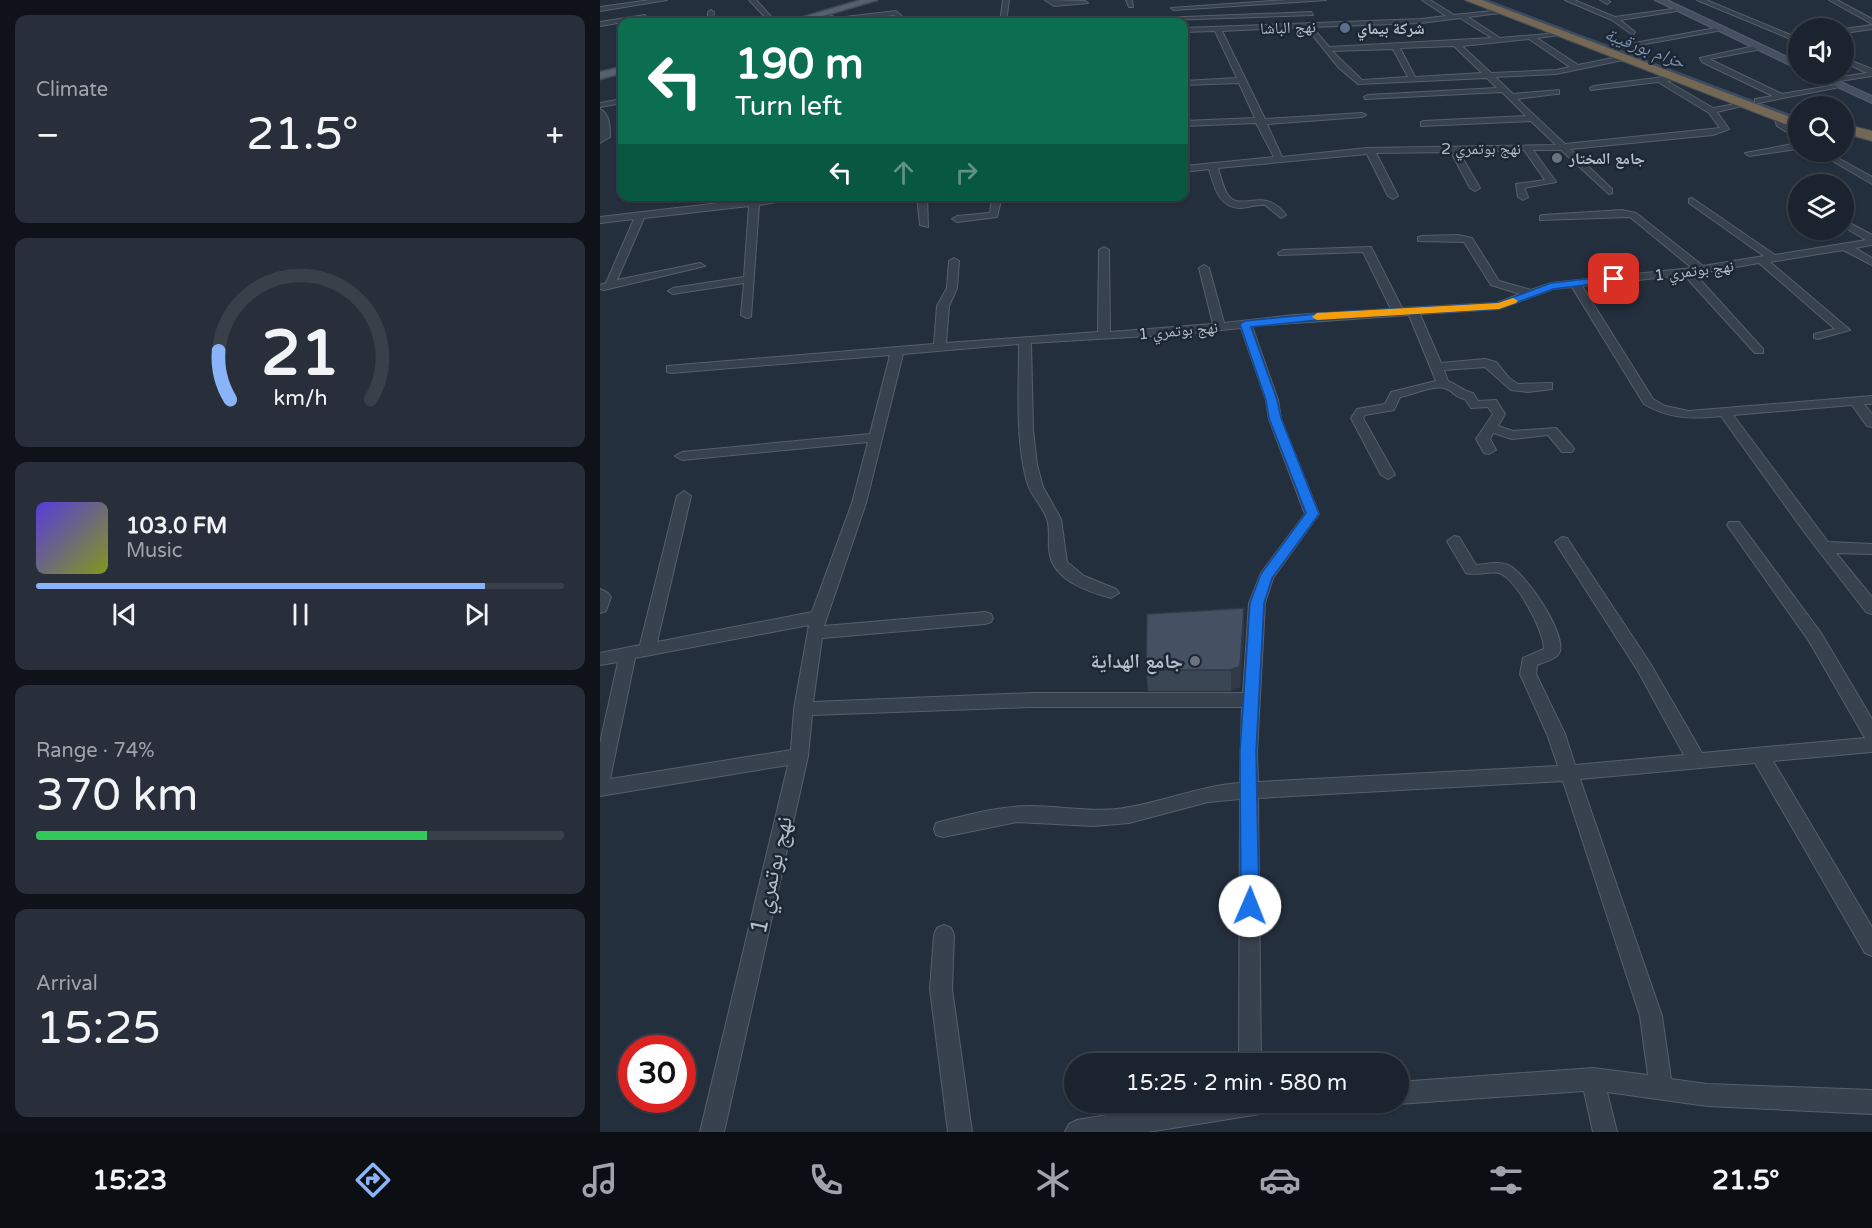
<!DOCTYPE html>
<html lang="en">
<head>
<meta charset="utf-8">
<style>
  :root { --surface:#1b232e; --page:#282f3a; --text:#f1f3f6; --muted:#a0a4aa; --line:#39404a; --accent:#8ab4f8 }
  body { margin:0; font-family:"Varela Round","Noto Naskh Arabic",sans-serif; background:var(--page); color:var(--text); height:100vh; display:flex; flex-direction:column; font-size:22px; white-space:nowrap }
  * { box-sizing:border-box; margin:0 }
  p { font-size:20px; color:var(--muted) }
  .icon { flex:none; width:33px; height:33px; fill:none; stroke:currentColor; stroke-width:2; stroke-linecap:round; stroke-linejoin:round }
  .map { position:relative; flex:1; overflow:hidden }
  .side { display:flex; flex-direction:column; gap:15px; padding:15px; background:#0f1319; width:600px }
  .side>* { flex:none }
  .hud { position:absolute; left:18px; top:18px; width:570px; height:183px; border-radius:12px; box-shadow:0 2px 4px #0004,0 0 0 2px var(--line); background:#0b6e4f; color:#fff; overflow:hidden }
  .tools { position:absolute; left:1188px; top:18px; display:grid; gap:12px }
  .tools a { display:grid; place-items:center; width:66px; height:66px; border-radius:50%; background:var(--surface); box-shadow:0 2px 4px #0004,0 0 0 2px var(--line); font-size:30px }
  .speed { position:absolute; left:18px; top:1035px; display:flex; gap:12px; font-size:30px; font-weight:700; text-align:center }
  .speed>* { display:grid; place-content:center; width:78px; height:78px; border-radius:50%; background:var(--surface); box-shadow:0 2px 4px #0004,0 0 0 2px var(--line); line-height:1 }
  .speed .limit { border:9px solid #d22; background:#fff; color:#111 }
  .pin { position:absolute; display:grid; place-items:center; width:51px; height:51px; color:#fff; margin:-26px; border-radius:12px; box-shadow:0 3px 9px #0006 }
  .me { position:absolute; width:66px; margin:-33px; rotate:1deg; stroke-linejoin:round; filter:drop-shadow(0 0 4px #0008) }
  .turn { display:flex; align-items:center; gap:21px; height:126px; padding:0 18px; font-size:27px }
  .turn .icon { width:78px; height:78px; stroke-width:2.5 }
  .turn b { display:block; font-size:42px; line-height:51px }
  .lanes { display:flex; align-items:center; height:57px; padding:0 18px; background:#0003; justify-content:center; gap:30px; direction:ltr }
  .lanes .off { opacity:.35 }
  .big { font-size:45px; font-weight:600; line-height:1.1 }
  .side .widget { flex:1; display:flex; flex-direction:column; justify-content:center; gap:9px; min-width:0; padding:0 21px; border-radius:12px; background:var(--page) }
  .side .dial { align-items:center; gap:0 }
  .dial svg { height:156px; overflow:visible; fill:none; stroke:var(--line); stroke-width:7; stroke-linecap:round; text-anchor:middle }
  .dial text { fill:var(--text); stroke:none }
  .song { display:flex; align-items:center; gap:18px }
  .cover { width:72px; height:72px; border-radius:9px; background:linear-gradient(135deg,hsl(250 70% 55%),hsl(70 70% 35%)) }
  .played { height:6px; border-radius:3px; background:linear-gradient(90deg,var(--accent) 85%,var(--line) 85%) }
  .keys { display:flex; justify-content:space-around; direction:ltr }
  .heat { display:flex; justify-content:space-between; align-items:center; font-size:33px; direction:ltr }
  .charge { height:9px; border-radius:4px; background:linear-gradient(90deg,#34c759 74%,var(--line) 0) }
  .trip { position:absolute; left:464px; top:1053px; width:345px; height:60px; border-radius:30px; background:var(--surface); box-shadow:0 2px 4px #0004,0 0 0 2px var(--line); font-weight:600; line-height:60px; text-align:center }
  .tab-bar { display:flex; height:96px; justify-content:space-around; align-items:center; background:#0b0e12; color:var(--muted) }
  .tab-bar .icon { width:42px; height:42px }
  .tab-bar .active { color:var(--accent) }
  .tab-bar b { font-size:27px; color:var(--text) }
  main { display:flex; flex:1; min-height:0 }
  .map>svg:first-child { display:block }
</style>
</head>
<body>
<main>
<section class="side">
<div class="widget"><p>Climate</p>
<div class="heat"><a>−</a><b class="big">21.5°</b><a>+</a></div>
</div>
<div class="widget dial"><svg viewBox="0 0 100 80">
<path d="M14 69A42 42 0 1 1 86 69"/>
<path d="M14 69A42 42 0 0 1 8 44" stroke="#8ab4f8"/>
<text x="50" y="56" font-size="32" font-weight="700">21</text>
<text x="50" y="72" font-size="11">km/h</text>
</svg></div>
<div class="widget">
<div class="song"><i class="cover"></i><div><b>103.0 FM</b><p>Music</p></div></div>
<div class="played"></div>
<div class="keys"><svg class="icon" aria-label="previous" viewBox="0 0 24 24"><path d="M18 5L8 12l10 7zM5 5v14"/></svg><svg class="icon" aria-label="pause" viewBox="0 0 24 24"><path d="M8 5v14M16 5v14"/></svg><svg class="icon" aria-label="next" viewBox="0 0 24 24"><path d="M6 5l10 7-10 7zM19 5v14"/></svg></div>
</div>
<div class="widget"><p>Range · 74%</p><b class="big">370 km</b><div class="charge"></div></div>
<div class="widget"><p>Arrival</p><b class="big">15:25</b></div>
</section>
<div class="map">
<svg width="1272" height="1132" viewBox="0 0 1272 1132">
  <rect width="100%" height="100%" fill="#242f3e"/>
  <!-- water -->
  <path fill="#394c67" d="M876 0H889L1198 117V123Z"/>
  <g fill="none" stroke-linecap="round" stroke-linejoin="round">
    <defs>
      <path id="street" d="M50 0H67L0 11V7Z
        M149 0H156L176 22H170Z
        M403 0H409L406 22H400Z
        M445 0 485 1 488 3 454 6Z
        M526 0H532L533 7H529Z
        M686 0H726L574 10 571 8Z
        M822 0H830L854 15 902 10 900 13 868 17 900 38 959 33V35L937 38 978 65 1023 56V60L956 74 895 77 913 94 959 90V94H956L917 99 965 144 1120 128 1109 113 1058 82 991 90 990 88 994 86 1071 76 1074 80 1067 81 1113 108 1142 103 1146 105 1117 112 1129 129 1113 135 970 149 1012 189V193L1009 194 961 150H933L956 182 924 188 928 197 923 200 918 197 916 184 945 180 924 150 859 152 880 188 875 191 870 188 851 152 776 153 798 196 793 199 788 196 767 154 618 168C621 177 623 188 628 195 641 213 664 185 686 215L681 218 665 205C656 204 649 208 640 208 619 208 614 186 609 169L584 172V166L674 157 656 123 584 126V121L655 118 639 83 584 85V81L637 78 615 31 584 32V28L821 19 846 16ZM860 18 892 38 729 47 712 27 821 23ZM706 27 739 68 758 84 887 78 897 88 768 95 764 97 765 99 902 92 926 116 824 121 821 122V126L931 121 956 145 767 148 682 157 667 124 762 117 766 115 762 113 665 119 622 31ZM929 39 970 67 956 70 891 73 862 46ZM854 46 882 73 815 77 800 48ZM793 49 808 77 762 80 732 51Z
        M965 0H974L1015 17 1080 8 1083 10 1020 20 1035 32 1033 35 1012 20Z
        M1000 0H1008L1010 2 1007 4Z
        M1097 0H1106L1198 38V42Z
        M1229 0H1237L1272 19V24Z
        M111 10 114 12 113 20 90 22 108 18V12Z
        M296 11 308 22H302L294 15 236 22 218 14 221 12 237 18Z
        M711 12 713 15 507 22 510 20Z
        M45 15 47 18 0 26V22Z
        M1272 25V29L1244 33V29Z
        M1121 27 1123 30 1017 49 1013 47Z
        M1159 45 1162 49 1109 59 1182 94 1241 84 1245 86 1158 103H1155V99L1173 96 1102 62 1100 58Z
        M1244 58 1272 69V76L1227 83V79L1267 73 1244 62Z
        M22 99V103L0 107V103Z
        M0 109C10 114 10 127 10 137L0 143Z
        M1174 116H1180L1183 123 1198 133V139L1177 126Z
        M1198 143V149L1149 156 1145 153Z
        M1217 152H1227L1272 177V184Z
        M180 196H213L159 205 151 317 147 318 141 315 144 283 73 294 68 291 73 288 144 277 149 206 44 218 17 280 100 263 105 266 4 290 0 289V285L6 283 34 219 0 223V217Z
        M317 196H327L328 227 320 225Z
        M392 196H402L397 217 357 222 352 219 357 216 390 213Z
        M1092 198 1175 255 1266 240 1244 227V220L1272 235V245L1255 248 1272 258V265L1243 250 1170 262 1250 330 1218 339 1214 338V334L1235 329 1159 263 1095 274 1163 349V353H1155L1084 275 982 286 1053 399 1065 406 1089 411 1272 396V404H1264L1272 414V427L1267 426 1252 405 1133 415 1228 542 1272 544V554L1236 553 1272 597V614L1266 612 1205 533 1121 416C1093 419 1068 419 1044 404L972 287 953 289 899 309 820 314 841 363 885 359 896 362 909 378 918 384 952 383V389L928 392 911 390 885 367 844 370 848 381C858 385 863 391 873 393L878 401 896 400 905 414 898 426 913 431 956 428 972 446 974 449 972 452H962L948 435 912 439 893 433 890 439 896 450 889 454 884 453 876 439 893 414 888 407 871 408 865 399C855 398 853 390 844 388 833 385 812 395 800 397L794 410 765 415 763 418 795 475 788 479 781 475 751 418 757 409 785 404 791 392 836 381 809 315 652 326 678 400 681 419 719 514 673 578 665 603 657 752 658 782 958 766 947 734 920 674 923 658 944 649C944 631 916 578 899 573 888 571 877 576 866 573L847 541 854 536 859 537 876 565C887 564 898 561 908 565 926 573 965 632 960 651 958 659 944 662 937 665L936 674 965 734 975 765 1084 755 1038 671 955 542 962 537 967 538 1050 663 1102 753 1265 738 1209 641 1127 525 1129 522H1139L1221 633 1272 719V752L1173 761 1272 927V956L1265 953 1155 763 980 779 1062 1016 1071 1079 1107 1084 1272 1090V1114L1107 1106 1007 1092 1017 1132H993L984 1091 798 1104 793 1102H798V1082L993 1068 1048 1075 1040 1016 963 781 658 798 661 1064H639L640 799 608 802 529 823 493 826 417 822 343 837 336 835 334 829 336 823 343 821C371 814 400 806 430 806 459 806 488 812 517 809 559 804 597 786 640 783L642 707H432L212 715 208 756 124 1132H100L188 765 0 796V743L18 662 0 665V653L40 645 77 496 84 491 91 496 57 642 212 612 252 503 268 442 82 460 75 456 82 452 270 434 290 355 71 373 67 372V366L334 344 337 306 347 288 349 261 354 258 359 261 357 288 349 306 346 343 498 332 499 250 504 247 509 250 510 332 613 324 599 268 604 265 609 268 624 323 694 315 791 309 763 252 679 255 678 253 683 250 771 247 802 308 897 303 920 294 891 285 864 242 818 241V237L822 236 858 235 872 238 899 281 931 290 951 283 1092 268 1030 217 940 220V216L943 215 1022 210 1036 213 1103 266 1164 256 1089 203V199ZM641 328 666 400 669 419 705 514 661 573 649 603 643 693H432L213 702 222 638 385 624 391 622 393 618 391 614 385 612 224 626 266 503 303 354 419 344C419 389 415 438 427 482 431 496 442 505 447 519 451 531 447 543 450 555 455 581 489 592 511 598L519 593 516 589 484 576 467 562 461 519 443 487 437 465 433 430 431 343 581 334ZM209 625 194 709 191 750 10 779 35 658Z
        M0 589 8 593 11 597 6 611 0 613Z
        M344 925 351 928 354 935 352 989 372 1132H348L330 989 334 935 337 928Z
        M586 1102H671L668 1110 660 1114 548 1132H465L469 1124 477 1120Z"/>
      <path id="secondary" d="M1055 0H1067L1198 62V69Z
        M1210 74H1223L1272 96V103Z"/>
      <path id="primary" d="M261 0H277L202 22H187Z
        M22 67V73L0 79V72Z"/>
      <path id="highway" d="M865 0H882L1198 120V129Z
        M1244 124 1272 131V141L1244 133Z"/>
    </defs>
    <!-- street casing -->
    <use href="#street" stroke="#565f6c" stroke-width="2"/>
    <!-- secondary casing -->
    <use href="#secondary" stroke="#565f6c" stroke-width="2"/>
    <!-- primary casing -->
    <use href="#primary" stroke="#414a57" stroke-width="3"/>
    <!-- highway casing -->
    <use href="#highway" stroke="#434c59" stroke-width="2"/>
    <!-- street -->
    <use href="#street" fill="#38414e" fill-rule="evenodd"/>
    <!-- secondary -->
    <use href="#secondary" fill="#465061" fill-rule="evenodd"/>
    <!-- primary -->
    <use href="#primary" fill="#56606e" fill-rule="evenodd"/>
    <!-- highway -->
    <use href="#highway" fill="#746855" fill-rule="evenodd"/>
  </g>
  <!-- wall -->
  <path fill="#3b4654" d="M644 608V629L640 687 631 691H548L546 670Z"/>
  <!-- shaded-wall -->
  <path fill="#303945" d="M644 608V629L640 687 631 691V670Z"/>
  <!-- building -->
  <path fill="#455162" stroke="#303945" stroke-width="1.5" d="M644 608 640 666 631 670H546L547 614Z"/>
  <!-- route -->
  <path fill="#1a73e8" stroke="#114b97" stroke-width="1.5" d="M1014 276 1018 277V281L953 289 899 309 736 318 651 327 677 400 681 418 719 514 672 578 664 603 656 752 659 906 657 912 650 915 644 912 641 906 640 752 650 603 661 574 706 513 669 418 666 400 640 324 645 321 736 312 898 303 951 283Z"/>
  <!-- slow -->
  <path fill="#f59e0b" d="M913 298 918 301 916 303 899 309 717 320 712 317 717 313 898 303Z"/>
  <!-- markers -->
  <circle fill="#5c6f8a" stroke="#1d2633" stroke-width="2" cx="745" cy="28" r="6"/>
  <g fill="#6b7280" stroke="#1d2633" stroke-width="2">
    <circle cx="957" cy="158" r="6"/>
    <circle cx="595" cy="661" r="6"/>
  </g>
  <g text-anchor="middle" stroke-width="5" stroke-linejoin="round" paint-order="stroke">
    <!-- far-street labels -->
    <g font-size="16" fill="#b4bcc9" stroke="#1d2633">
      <text transform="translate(688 27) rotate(-2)" y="6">نهج الباشا</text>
      <text x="881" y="154">نهج بوتمري 2</text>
      <text transform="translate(1094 270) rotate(-7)" y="6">نهج بوتمري 1</text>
      <text transform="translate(578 330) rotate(-5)" y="6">نهج بوتمري 1</text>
    </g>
    <!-- far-poi labels -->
    <g font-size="16" font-weight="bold" fill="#b4bcc9" stroke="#1d2633" text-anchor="start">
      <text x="757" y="34">شركة بيماي</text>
      <text x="969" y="164">جامع المختار</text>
    </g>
    <!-- far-water labels -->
    <g font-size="18" font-style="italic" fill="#7c92b1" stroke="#1d2633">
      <text transform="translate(1045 48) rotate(21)" y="6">حزام بورقيبة</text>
    </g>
    <!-- poi labels -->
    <g font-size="20" font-weight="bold" fill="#b4bcc9" stroke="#1d2633" text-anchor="end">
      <text x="583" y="668">جامع الهداية</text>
    </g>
    <!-- near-street labels -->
    <g font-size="24" fill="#b4bcc9" stroke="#1d2633">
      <text transform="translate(171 875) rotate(-77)" y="8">نهج بوتمري 1</text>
    </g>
  </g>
</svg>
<div class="tools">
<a><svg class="icon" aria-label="sound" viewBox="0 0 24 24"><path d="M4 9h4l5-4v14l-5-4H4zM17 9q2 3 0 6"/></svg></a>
<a><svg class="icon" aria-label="search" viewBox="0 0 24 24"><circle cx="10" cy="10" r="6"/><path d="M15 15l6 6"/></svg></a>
<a><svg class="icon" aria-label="layers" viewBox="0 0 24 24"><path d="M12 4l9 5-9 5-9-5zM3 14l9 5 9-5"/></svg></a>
</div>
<div class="speed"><div class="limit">30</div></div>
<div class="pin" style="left:1014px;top:279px;background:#d93025"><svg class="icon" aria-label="arrive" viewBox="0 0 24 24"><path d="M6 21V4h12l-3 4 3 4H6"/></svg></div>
<svg class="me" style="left:650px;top:906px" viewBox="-20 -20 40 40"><circle r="19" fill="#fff"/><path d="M0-13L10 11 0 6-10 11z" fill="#1a73e8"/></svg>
<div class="trip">15:25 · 2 min · 580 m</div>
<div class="hud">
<div class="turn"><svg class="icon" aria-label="left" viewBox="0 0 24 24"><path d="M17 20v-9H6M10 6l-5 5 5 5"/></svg><div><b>190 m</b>Turn left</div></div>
<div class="lanes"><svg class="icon" aria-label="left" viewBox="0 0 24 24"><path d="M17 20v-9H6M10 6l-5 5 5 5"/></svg><svg class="icon off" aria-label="ahead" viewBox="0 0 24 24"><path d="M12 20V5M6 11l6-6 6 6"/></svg><svg class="icon off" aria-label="right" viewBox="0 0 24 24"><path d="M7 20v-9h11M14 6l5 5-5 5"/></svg></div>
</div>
</div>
</main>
<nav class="tab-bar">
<b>15:23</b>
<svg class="icon active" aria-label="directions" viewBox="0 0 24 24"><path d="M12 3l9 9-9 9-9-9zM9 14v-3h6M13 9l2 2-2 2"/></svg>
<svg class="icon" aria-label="music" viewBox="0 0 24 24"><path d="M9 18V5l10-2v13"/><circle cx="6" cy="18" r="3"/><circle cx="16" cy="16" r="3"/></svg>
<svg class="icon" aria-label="phone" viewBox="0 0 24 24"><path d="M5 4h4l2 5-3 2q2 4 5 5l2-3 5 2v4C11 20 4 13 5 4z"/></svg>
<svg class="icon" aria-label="climate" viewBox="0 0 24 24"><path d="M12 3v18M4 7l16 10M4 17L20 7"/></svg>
<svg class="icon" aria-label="car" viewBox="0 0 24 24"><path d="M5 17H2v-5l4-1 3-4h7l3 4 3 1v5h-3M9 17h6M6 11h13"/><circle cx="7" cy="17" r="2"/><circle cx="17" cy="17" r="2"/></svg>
<svg class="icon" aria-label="filters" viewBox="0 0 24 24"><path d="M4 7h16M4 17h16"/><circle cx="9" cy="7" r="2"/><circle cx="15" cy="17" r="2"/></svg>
<b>21.5°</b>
</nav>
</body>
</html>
